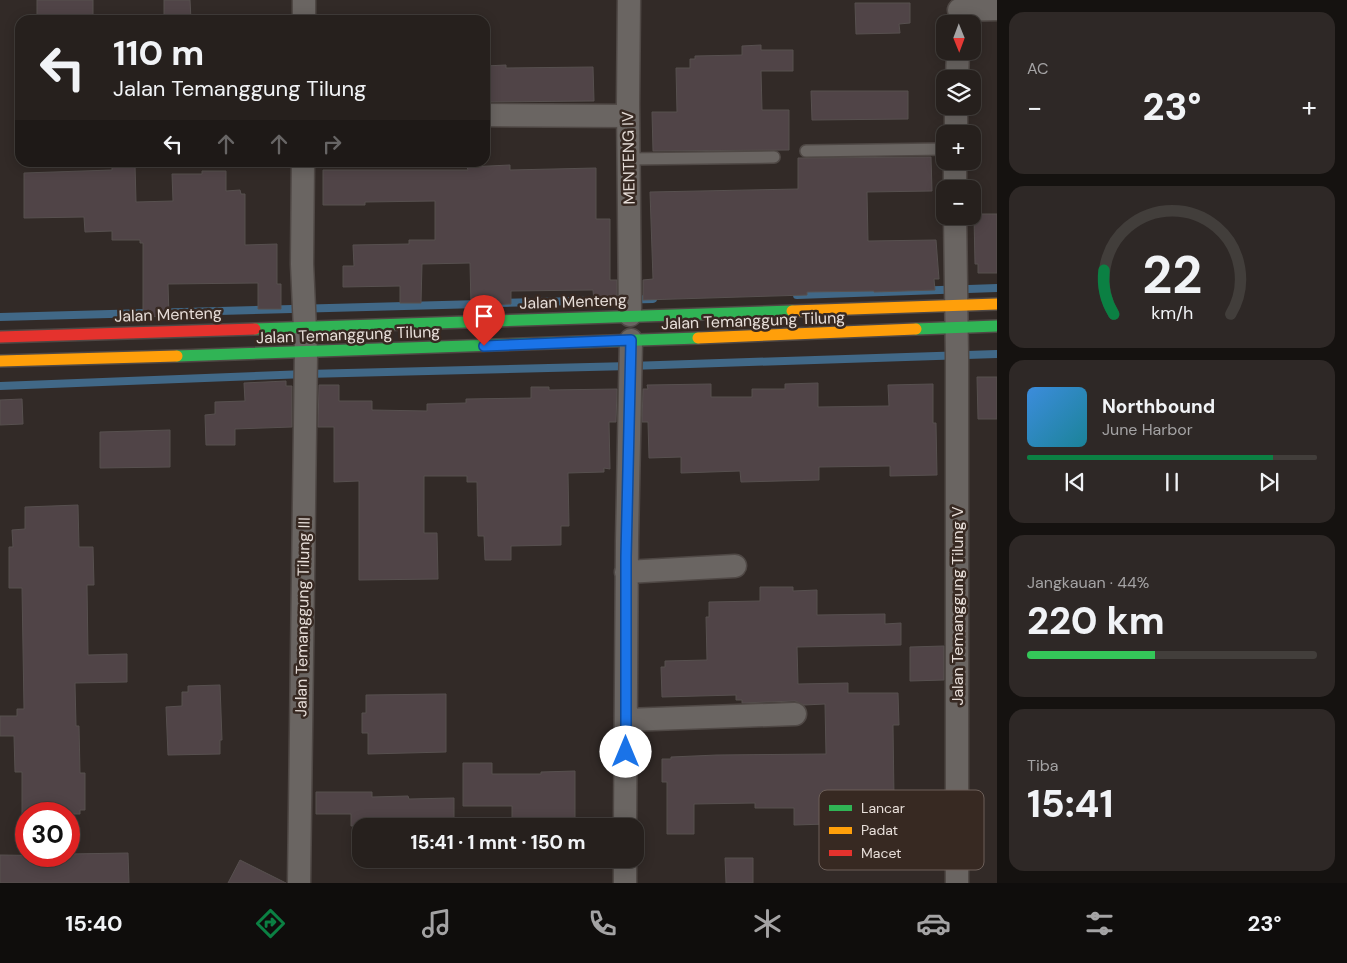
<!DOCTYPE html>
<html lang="id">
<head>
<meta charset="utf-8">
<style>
  :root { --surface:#26201d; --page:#2e2826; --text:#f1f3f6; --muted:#a4a3a4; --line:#423e3b; --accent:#0b8043 }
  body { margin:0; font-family:"DM Sans",sans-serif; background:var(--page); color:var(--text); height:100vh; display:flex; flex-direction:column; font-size:19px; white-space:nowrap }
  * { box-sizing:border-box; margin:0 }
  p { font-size:16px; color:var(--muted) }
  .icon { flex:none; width:28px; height:28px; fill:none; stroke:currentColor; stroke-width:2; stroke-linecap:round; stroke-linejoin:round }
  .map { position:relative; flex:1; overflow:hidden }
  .details { display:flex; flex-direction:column; gap:12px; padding:12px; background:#151210; width:350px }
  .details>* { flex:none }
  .guide { position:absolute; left:15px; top:15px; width:475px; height:152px; border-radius:15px; box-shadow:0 2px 12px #0003,0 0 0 1px var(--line); background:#26201d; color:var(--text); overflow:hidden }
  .needle { width:32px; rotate:179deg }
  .buttons { position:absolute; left:936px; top:15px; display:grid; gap:10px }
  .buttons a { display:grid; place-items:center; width:45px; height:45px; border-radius:10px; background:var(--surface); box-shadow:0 2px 12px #0003,0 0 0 1px var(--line); font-size:25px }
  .speed { position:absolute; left:15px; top:802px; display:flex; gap:10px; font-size:25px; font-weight:700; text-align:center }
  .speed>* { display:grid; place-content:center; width:65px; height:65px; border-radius:50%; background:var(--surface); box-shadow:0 2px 12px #0003,0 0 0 1px var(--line); line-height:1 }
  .speed .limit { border:8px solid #d22; background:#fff; color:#111 }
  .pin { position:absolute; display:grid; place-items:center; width:42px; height:42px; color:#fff; margin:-51px -21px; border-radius:50% 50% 50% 0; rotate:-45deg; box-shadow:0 0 5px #0007 }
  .pin .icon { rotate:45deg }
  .me { position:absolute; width:55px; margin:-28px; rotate:0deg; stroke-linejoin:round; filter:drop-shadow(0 0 4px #0008) }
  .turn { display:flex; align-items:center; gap:18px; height:105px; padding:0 15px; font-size:22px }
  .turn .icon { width:65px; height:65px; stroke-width:2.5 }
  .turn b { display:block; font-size:35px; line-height:42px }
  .lanes { display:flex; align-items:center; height:48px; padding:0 15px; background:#0003; justify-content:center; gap:25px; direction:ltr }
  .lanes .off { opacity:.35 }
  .big { font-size:38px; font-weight:800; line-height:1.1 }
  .details .widget { flex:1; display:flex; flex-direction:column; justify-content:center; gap:8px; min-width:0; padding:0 18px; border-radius:15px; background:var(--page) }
  .details .dial { align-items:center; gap:0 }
  .dial svg { height:130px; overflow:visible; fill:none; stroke:var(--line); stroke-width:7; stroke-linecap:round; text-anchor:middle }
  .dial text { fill:var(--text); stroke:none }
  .song { display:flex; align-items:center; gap:15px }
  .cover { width:60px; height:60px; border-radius:8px; background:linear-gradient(135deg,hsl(210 70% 55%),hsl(190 70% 35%)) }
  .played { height:5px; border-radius:2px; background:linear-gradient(90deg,var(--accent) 85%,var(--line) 85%) }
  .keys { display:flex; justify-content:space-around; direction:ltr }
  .heat { display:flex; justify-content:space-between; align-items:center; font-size:28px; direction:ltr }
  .charge { height:8px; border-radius:4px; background:linear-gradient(90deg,#34c759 44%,var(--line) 0) }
  .trip { position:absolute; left:352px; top:818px; width:292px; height:50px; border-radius:15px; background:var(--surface); box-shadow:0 2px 12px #0003,0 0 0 1px var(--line); font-weight:800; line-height:50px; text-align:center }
  .tabs { display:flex; height:80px; justify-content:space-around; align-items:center; background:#0f0d0c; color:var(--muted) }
  .tabs .icon { width:35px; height:35px }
  .tabs .on { color:var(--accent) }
  .tabs b { font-size:22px; color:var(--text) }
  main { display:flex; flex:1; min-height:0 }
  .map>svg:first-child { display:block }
</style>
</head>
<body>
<main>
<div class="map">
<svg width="997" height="883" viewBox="0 0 997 883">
  <rect width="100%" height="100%" fill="#322a27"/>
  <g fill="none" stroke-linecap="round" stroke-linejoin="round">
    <!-- stream -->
    <path stroke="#416887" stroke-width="8" d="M797 295 997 288
      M502 303 653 299
      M0 317 480 304
      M0 386 306 374 630 366 997 354"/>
  </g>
  <!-- building -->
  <path fill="#504447" stroke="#57504f" d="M37 0H93V20H37Z
    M164 0H190L191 20H164Z
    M855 3H910V23L899 24 900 33 856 34Z
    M761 45V50H793V71H761L762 110H789V150L653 151 652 112H677L676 68H690V59H695V56L742 55V46Z
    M506 65V68L593 67 594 101 485 102V66Z
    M811 91H908V119L812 120Z
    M931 157 932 191 867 192 868 241 936 240 939 279H934L935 290 874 292V291L807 292V295L643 300V280L653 279 650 192 798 189V158Z
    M112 164H135L136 202 173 201 172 174H202V171H226V191L240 190 241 194H245V245L277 244V284H281V309H258V283L168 284 169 316 143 317V243H140V240H112V231L85 232 84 217 24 218V173L112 170Z
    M510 165V170L596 168V219H610V280H617V301L594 302 593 290 511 291V304L471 306 470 263 422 264 421 303H400V286L343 287V266H354L353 245 409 244V240H435V201L365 202V205H323V170H468L467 167Z
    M977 214H997V273H978V264H975L974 216H977Z
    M977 377H997V419H978Z
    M286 381V386H292V427L235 429V445H206L205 415 215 414V402L245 401 244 383Z
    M818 383V407L889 406 888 385 933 384V423H936L937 475 890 476V466L819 467V480L741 482 740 471 681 473V457L649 458 648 422H642L643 389H648L647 385 711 384V397H752V389H785V384Z
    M319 385H339V401H372V410L427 411V404L466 403V399L531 398V387H549V390L617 389 616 422H609L610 469 604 468V472L568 473 569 526H561V545L511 546V560H485L484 536H478L477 482H467V476H424V533H437L438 579 359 580V481L334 482V427H318Z
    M22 399 23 424 0 425V400Z
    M170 430V467L100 468V432Z
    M78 505 79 547H93L94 585H87L88 655 127 654V682L75 683 76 726H79L80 773H85V810H80V814H22V772H15L14 736H0V716H17V709H24L22 588H9V547H13L12 530 25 529V507Z
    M760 587H793V591L817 590V615L885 614V624L901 623V645L797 647 798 684 848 683V693H898L899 725H893L894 798H906L907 826 827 828V824L794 825V808H755V803L694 804V834H667V782H662V759H671V757L717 755 826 754 825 704 804 705 795 701 742 703V700H736V695L662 697 661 667H665V661L707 660 706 617H709V602L760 601Z
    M944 646V680L910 681V647Z
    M220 685 222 740H220V754L168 755 166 707 182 706V692H188V686Z
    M446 694V752L368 754V733H362V713H366V695Z
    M463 763H492V774H541V772L575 771V820L512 818V806H463Z
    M316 792H372V797L408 796 409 799 454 798V826H351V814H316Z
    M128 853 129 883H0V855L69 856V854Z
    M725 858H753V883H726Z
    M240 860 286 883H228Z"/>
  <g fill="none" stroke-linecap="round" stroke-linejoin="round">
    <defs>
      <path id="lane" d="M806 151 945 149
        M628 159 774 157"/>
      <path id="street" d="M629 0 628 104 630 315
        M959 10 997 9
        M304 20V0
        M957 79 958 51
        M485 115 628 116
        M956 134V106
        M955 161V189
        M955 216 957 357V883
        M626 572 735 566
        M626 720 795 714
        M625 826 627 541 631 340
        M299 883 306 352 302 264 303 162
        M625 883V859"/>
      <path id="fast" d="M255 329 792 311
        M916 329 997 326
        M177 356 698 338"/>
      <path id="slow" d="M792 311 997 304
        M698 338 916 329
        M0 361 177 356"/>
      <path id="jam" d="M0 337 255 329"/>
    </defs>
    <!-- lane casing -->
    <use href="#lane" stroke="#4f4845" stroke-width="14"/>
    <!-- street casing -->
    <use href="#street" stroke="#4f4845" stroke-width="25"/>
    <!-- fast casing -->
    <use href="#fast" stroke="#4f4845" stroke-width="14"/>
    <!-- slow casing -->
    <use href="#slow" stroke="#4f4845" stroke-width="14"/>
    <!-- jam casing -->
    <use href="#jam" stroke="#4f4845" stroke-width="14"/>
    <!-- lane -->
    <use href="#lane" stroke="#6a6562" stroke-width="11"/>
    <!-- street -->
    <use href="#street" stroke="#6a6562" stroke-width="22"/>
    <!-- fast -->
    <use href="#fast" stroke="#30b455" stroke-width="11"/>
    <!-- slow -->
    <use href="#slow" stroke="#ff9f0a" stroke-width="11"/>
    <!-- jam -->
    <use href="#jam" stroke="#e5322d" stroke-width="11"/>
  </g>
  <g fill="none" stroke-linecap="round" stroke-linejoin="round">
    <defs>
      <path id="route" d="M484 346 631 340 626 557V752"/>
    </defs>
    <!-- route casing -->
    <use href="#route" stroke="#114b97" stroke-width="12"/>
    <!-- route -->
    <use href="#route" stroke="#1a73e8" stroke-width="9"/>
  </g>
  <g text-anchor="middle" stroke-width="5" stroke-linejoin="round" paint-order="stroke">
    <!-- street labels -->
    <g font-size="16" fill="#e7ded9" stroke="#372922">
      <text transform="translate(628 158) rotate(-91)" y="6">MENTENG IV</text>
      <text transform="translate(573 301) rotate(-2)" y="6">Jalan Menteng</text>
      <text transform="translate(168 314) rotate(-2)" y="6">Jalan Menteng</text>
      <text transform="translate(753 320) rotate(-2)" y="6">Jalan Temanggung Tilung</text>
      <text transform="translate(348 334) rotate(-2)" y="6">Jalan Temanggung Tilung</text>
      <text transform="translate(957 606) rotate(-90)" y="6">Jalan Temanggung Tilung V</text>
      <text transform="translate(302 617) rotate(-89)" y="6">Jalan Temanggung Tilung III</text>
    </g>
  </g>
  <!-- legend -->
  <rect x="819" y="790" width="165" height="80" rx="8" fill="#372922" stroke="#6c5f59" stroke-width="1"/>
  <rect x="829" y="805" width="23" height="6" fill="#30b455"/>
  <rect x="829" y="827" width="23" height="7" fill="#ff9f0a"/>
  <rect x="829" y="850" width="23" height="6" fill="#e5322d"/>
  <g font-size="14" fill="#e7ded9">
    <text x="861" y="813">Lancar</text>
    <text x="861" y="835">Padat</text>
    <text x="861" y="858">Macet</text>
  </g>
</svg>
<div class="buttons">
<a><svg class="needle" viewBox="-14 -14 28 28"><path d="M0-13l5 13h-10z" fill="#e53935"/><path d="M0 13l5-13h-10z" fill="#a4a3a4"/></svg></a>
<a><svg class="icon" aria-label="layers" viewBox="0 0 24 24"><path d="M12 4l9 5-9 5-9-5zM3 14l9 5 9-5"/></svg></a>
<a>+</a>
<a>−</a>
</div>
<div class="speed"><div class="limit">30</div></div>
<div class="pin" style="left:484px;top:346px;background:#d93025"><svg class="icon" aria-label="arrive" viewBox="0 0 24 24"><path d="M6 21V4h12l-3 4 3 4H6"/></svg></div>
<svg class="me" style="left:626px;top:752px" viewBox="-20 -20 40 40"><circle r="19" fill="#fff"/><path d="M0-13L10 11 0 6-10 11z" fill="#1a73e8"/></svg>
<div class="trip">15:41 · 1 mnt · 150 m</div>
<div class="guide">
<div class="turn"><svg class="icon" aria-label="left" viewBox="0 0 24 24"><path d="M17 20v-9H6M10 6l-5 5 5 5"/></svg><div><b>110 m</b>Jalan Temanggung Tilung</div></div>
<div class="lanes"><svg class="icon" aria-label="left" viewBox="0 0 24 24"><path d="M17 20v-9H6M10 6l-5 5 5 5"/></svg><svg class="icon off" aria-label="ahead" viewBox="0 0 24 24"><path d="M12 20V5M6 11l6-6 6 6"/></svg><svg class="icon off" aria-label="ahead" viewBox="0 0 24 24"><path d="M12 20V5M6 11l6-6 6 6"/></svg><svg class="icon off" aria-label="right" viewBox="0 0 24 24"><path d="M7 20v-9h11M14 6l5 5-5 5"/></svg></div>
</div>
</div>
<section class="details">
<div class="widget"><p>AC</p>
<div class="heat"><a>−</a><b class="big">23°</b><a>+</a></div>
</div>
<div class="widget dial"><svg viewBox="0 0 100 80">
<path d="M14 69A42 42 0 1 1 86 69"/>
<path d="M14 69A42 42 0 0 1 8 42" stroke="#0b8043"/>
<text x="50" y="56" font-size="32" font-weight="700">22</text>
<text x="50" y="72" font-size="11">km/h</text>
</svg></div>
<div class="widget">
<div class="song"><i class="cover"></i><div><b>Northbound</b><p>June Harbor</p></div></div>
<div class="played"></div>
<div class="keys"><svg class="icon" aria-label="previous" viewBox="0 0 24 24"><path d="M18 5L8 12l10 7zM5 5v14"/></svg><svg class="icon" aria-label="pause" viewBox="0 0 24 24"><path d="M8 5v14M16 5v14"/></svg><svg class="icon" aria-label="next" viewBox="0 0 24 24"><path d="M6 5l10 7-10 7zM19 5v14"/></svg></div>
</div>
<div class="widget"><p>Jangkauan · 44%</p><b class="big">220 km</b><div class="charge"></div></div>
<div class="widget"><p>Tiba</p><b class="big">15:41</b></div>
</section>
</main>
<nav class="tabs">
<b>15:40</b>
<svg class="icon on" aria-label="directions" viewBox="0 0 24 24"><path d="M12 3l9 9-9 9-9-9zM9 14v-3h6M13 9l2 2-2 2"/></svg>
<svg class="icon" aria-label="music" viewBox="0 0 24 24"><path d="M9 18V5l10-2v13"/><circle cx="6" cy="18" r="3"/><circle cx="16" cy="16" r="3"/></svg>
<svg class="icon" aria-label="phone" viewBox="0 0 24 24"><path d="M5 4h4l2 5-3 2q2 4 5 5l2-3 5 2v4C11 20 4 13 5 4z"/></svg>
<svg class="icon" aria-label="climate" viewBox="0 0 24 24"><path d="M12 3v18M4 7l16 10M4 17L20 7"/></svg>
<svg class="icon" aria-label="car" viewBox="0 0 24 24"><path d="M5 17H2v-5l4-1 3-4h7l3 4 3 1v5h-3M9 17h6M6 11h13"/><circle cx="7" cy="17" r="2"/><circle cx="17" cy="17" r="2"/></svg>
<svg class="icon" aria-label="filters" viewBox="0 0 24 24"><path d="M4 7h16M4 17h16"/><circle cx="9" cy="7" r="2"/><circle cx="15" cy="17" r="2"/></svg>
<b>23°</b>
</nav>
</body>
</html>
